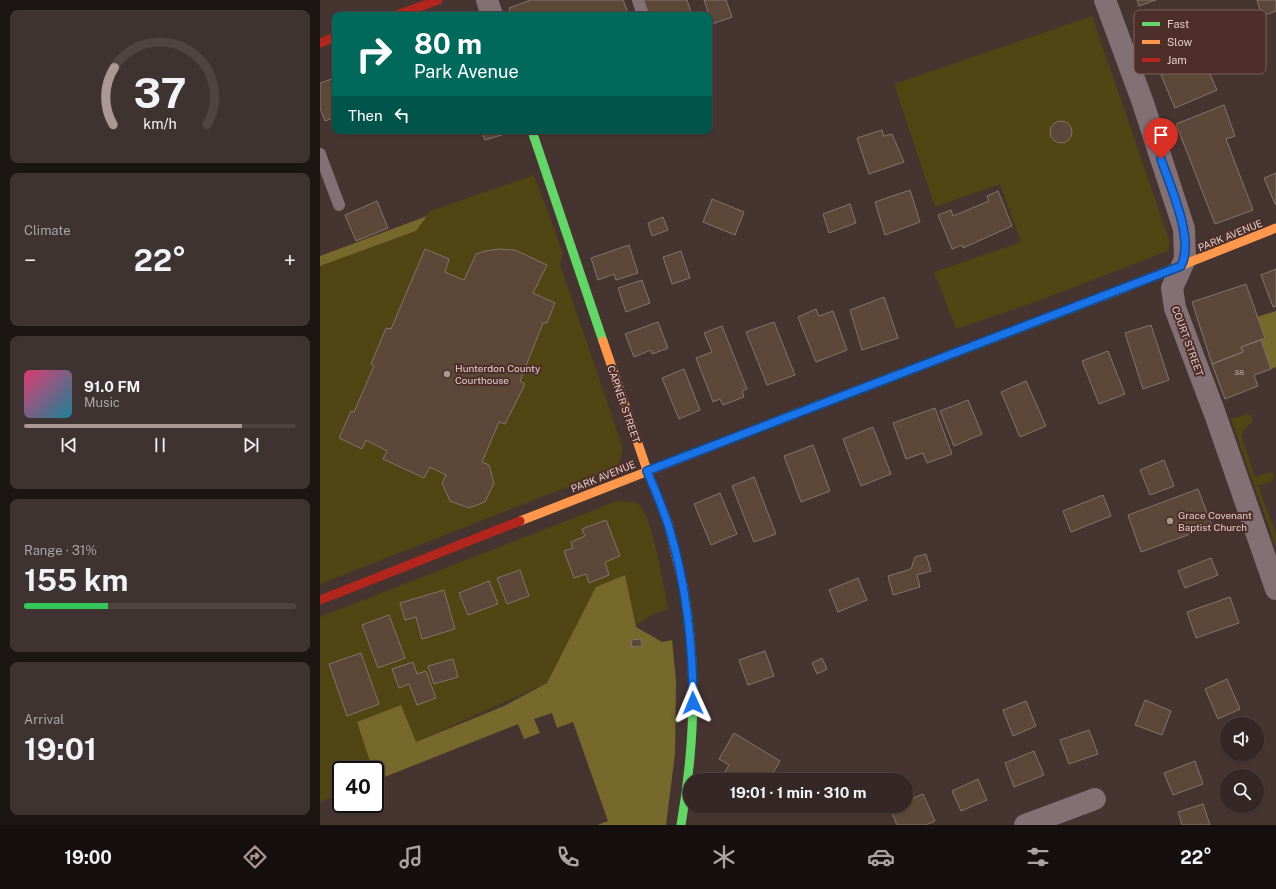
<!DOCTYPE html>
<html lang="en">
<head>
<meta charset="utf-8">
<style>
  :root { --surface:#342725; --page:#3f3332; --text:#f1f3f6; --muted:#a9a5a7; --line:#4e4442; --accent:#ab9794 }
  body { margin:0; font-family:"Public Sans",sans-serif; background:var(--page); color:var(--text); height:100vh; display:flex; flex-direction:column; font-size:15px; white-space:nowrap }
  * { box-sizing:border-box; margin:0 }
  p { font-size:13px; color:var(--muted) }
  .icon { flex:none; width:22px; height:22px; fill:none; stroke:currentColor; stroke-width:2; stroke-linecap:round; stroke-linejoin:round }
  .map { position:relative; flex:1; overflow:hidden }
  .side { display:flex; flex-direction:column; gap:10px; padding:10px; background:#1d1514; width:320px }
  .side>* { flex:none }
  .guide { position:absolute; left:12px; top:12px; width:380px; height:122px; border-radius:8px; box-shadow:0 1px 3px #0004,0 0 0 1px var(--line); background:#00695c; color:#fff; overflow:hidden }
  .tools { position:absolute; left:900px; top:717px; display:grid; gap:8px }
  .tools a { display:grid; place-items:center; width:44px; height:44px; border-radius:50%; background:var(--surface); box-shadow:0 1px 3px #0004,0 0 0 1px var(--line); font-size:20px }
  .speed { position:absolute; left:12px; top:761px; display:flex; gap:8px; font-size:20px; font-weight:700; text-align:center }
  .speed>* { display:grid; place-content:center; width:52px; height:52px; border-radius:50%; background:var(--surface); box-shadow:0 1px 3px #0004,0 0 0 1px var(--line); line-height:1 }
  .speed .limit { border:2px solid #111; border-radius:6px; background:#fff; color:#111 }
  .pin { position:absolute; display:grid; place-items:center; width:34px; height:34px; color:#fff; margin:-41px -17px; border-radius:50% 50% 50% 0; rotate:-45deg; box-shadow:0 0 4px #0007 }
  .pin .icon { rotate:45deg }
  .me { position:absolute; width:44px; margin:-22px; rotate:359deg; stroke-linejoin:round; filter:drop-shadow(0 0 3px #0008) }
  .turn { display:flex; align-items:center; gap:14px; height:84px; padding:0 16px; font-size:18px }
  .turn .icon { width:52px; height:52px; stroke-width:2.5 }
  .turn b { display:block; font-size:28px; line-height:34px }
  .then { display:flex; align-items:center; height:38px; padding:0 16px; background:#0003; gap:8px; font-size:15px }
  .big { font-size:30px; font-weight:700; line-height:1.1 }
  .side .tile { flex:1; display:flex; flex-direction:column; justify-content:center; gap:6px; min-width:0; padding:0 14px; border-radius:8px; background:var(--page) }
  .side .dial { align-items:center; gap:0 }
  .dial svg { height:104px; overflow:visible; fill:none; stroke:var(--line); stroke-width:7; stroke-linecap:round; text-anchor:middle }
  .dial text { fill:var(--text); stroke:none }
  .song { display:flex; align-items:center; gap:12px }
  .cover { width:48px; height:48px; border-radius:6px; background:linear-gradient(135deg,hsl(340 70% 55%),hsl(190 70% 35%)) }
  .played { height:4px; border-radius:2px; background:linear-gradient(90deg,var(--accent) 80%,var(--line) 80%) }
  .keys { display:flex; justify-content:space-around; direction:ltr }
  .heat { display:flex; justify-content:space-between; align-items:center; font-size:22px; direction:ltr }
  .charge { height:6px; border-radius:3px; background:linear-gradient(90deg,#34c759 31%,var(--line) 0) }
  .trip { position:absolute; left:363px; top:773px; width:230px; height:40px; border-radius:20px; background:var(--surface); box-shadow:0 1px 3px #0004,0 0 0 1px var(--line); font-weight:700; line-height:40px; text-align:center }
  .menu { display:flex; height:64px; justify-content:space-around; align-items:center; background:#15100f; color:var(--muted) }
  .menu .icon { width:28px; height:28px }
  .menu .selected { color:var(--accent) }
  .menu b { font-size:18px; color:var(--text) }
  main { display:flex; flex:1; min-height:0 }
  .map>svg:first-child { display:block }
</style>
</head>
<body>
<main>
<section class="side">
<div class="tile dial"><svg viewBox="0 0 100 80">
<path d="M14 69A42 42 0 1 1 86 69"/>
<path d="M14 69A42 42 0 0 1 15 25" stroke="#ab9794"/>
<text x="50" y="56" font-size="32" font-weight="700">37</text>
<text x="50" y="72" font-size="11">km/h</text>
</svg></div>
<div class="tile"><p>Climate</p>
<div class="heat"><a>−</a><b class="big">22°</b><a>+</a></div>
</div>
<div class="tile">
<div class="song"><i class="cover"></i><div><b>91.0 FM</b><p>Music</p></div></div>
<div class="played"></div>
<div class="keys"><svg class="icon" aria-label="previous" viewBox="0 0 24 24"><path d="M18 5L8 12l10 7zM5 5v14"/></svg><svg class="icon" aria-label="pause" viewBox="0 0 24 24"><path d="M8 5v14M16 5v14"/></svg><svg class="icon" aria-label="next" viewBox="0 0 24 24"><path d="M6 5l10 7-10 7zM19 5v14"/></svg></div>
</div>
<div class="tile"><p>Range · 31%</p><b class="big">155 km</b><div class="charge"></div></div>
<div class="tile"><p>Arrival</p><b class="big">19:01</b></div>
</section>
<div class="map">
<svg width="956" height="825" viewBox="0 0 956 825">
  <rect width="100%" height="100%" fill="#463431"/>
  <!-- green -->
  <path fill="#514514" d="M772 16 850 242 848 251 718 301 636 329 614 272 701 242 680 184 615 207 574 84Z
    M214 175 243 253 240 264 303 448 298 467 0 584V266L96 231 110 211Z
    M928 414 932 416V421L921 434 935 477 952 472 954 476 952 481 938 486 956 534V547L911 419Z
    M297 501C303 502 312 501 318 504 331 510 345 592 348 609L333 614 227 683 96 742 57 780H55V770H21V794L0 802V617Z"/>
  <!-- forest -->
  <path fill="#77692b" d="M107 216 96 231 0 266V256Z
    M956 311V367L951 369 941 340 945 338 937 317Z
    M305 575 316 627 342 642 352 640 356 681 355 754 346 825H277L288 821 253 722 237 728 232 713 214 719 220 733 204 739 198 724 57 780 55 770H53L37 722 81 705 96 742 184 706 227 683 276 587Z"/>
  <!-- building -->
  <path fill="#5c4839" stroke="#82746e" d="M211 0H303L309 15H191L189 8Z
    M323 0H367L372 15H328Z
    M384 0H406L412 17 392 24Z
    M817 0H836L819 6Z
    M937 0H956V11L942 16Z
    M883 58 897 90 855 108 841 75Z
    M15 78V117L5 121 0 108V83Z
    M904 105 915 136 906 139 933 210 895 224 856 124Z
    M730 132a11 11 0 1 1 22 0a11 11 0 1 1-22 0Z
    M562 130 564 136 572 134 584 162 549 174 537 138Z
    M161 131H195L165 140Z
    M956 173V204H955L944 178Z
    M590 190 600 222 565 235 555 202Z
    M678 191 692 226 643 248 642 245 632 249 618 215 631 210 633 216 669 201 667 196Z
    M392 199 424 212 415 235 383 222Z
    M57 201 68 228 36 241 25 215Z
    M530 204 536 223 509 233 503 214Z
    M343 217 348 230 332 236 328 223Z
    M309 245 318 273 296 280 294 274 278 280 271 258Z
    M105 249 129 259 125 272 144 280 156 254 165 251 179 249 195 250 227 265 213 293 235 303 227 323H223L200 381 205 384 185 424 179 422 162 462 169 465 174 483 165 502 149 508 130 501 122 483 126 475 110 467 104 478 63 459 67 451 46 440 42 449 19 438 31 411 34 412 54 366 51 364 66 328 71 329Z
    M361 251 370 278 352 284 343 257Z
    M956 269V306L953 307 941 275Z
    M322 280 330 303 306 312 298 288Z
    M926 284 945 338 921 347 923 352 892 364 872 302Z
    M564 297 578 338 542 350 530 310Z
    M496 309 499 316 513 311 527 350 496 362 478 317Z
    M338 322 348 348 332 354 331 350 314 357 305 334Z
    M454 322 475 375 447 385 426 332Z
    M831 325 849 380 823 389 805 333Z
    M402 326 427 389 422 391 424 397 403 405 400 399 393 402 376 358 392 352 384 333Z
    M941 340 951 369 934 375 938 386 905 399 892 364 923 352 921 347Z
    M788 351 805 394 779 404 762 361Z
    M364 369 380 410 359 419 342 378Z
    M706 381 726 426 700 437 681 392Z
    M648 400 662 434 634 446 620 411Z
    M615 408 632 454 607 463 603 453 586 459 573 423Z
    M553 427 571 474 541 486 523 439Z
    M493 445 510 491 481 502 464 456Z
    M844 460 854 486 830 495 820 470Z
    M434 477 456 534 434 542 412 486Z
    M878 489 892 526 821 552 808 515Z
    M400 493 417 534 391 545 374 504Z
    M783 495 791 516 751 532 743 511Z
    M286 520 300 556 285 562 289 575 269 583 266 574 254 578 244 551 253 548 251 542 265 536 262 529Z
    M606 554 611 571 597 575 600 587 573 595 568 576 591 569 595 557Z
    M891 558 898 575 865 588 858 571Z
    M200 570 209 596 187 604 177 578Z
    M538 578 547 600 518 612 509 590Z
    M169 581 178 604 148 615 139 593Z
    M124 590 135 629 102 639 96 617 85 620 80 603Z
    M910 597 919 623 876 638 867 612Z
    M69 615 85 658 58 668 42 625Z
    M321 639 322 646 312 647 311 640Z
    M445 651 454 676 428 685 419 660Z
    M41 653 59 704 27 716 9 664Z
    M502 658 507 669 497 674 492 663Z
    M133 659 138 677 114 684 108 666Z
    M93 662 97 674 106 671 116 698 97 705 89 684 79 688 72 669Z
    M907 679 920 709 898 719 885 689Z
    M825 700 851 711 842 735 815 725Z
    M706 701 716 726 693 736 683 710Z
    M769 730 778 754 749 764 740 740Z
    M414 733 460 761 449 780H411L403 775 409 765 399 759Z
    M714 751 724 775 694 787 685 763Z
    M875 761 883 784 853 795 844 773Z
    M658 779 667 800 641 811 632 791Z
    M603 794 615 821 606 825H577L570 808 575 806H586V801Z
    M883 804 890 825H862L858 812Z"/>
  <g fill="none" stroke-linecap="round" stroke-linejoin="round">
    <!-- lane -->
    <path stroke="#827074" stroke-width="12" d="M318 0 323 15
      M0 154 19 205"/>
    <!-- street -->
    <path stroke="#827074" stroke-width="22" d="M167 0 172 15
      M785 0 823 103 864 229 865 259 852 288 855 308 895 414 956 589
      M705 825 775 799"/>
    <!-- fast -->
    <path stroke="#63d668" stroke-width="9" d="M212 131 283 341
      M462 419 797 291
      M361 825C375 745 378 665 363 585"/>
    <!-- slow -->
    <path stroke="#ff974d" stroke-width="9" d="M797 291 956 228
      M283 341 327 470 348 523 363 585
      M200 521 462 419"/>
    <!-- jam -->
    <path stroke="#b3261e" stroke-width="9" d="M77 15 118 0
      M0 43 15 37
      M0 600 200 521"/>
  </g>
  <g fill="none" stroke-linecap="round" stroke-linejoin="round">
    <defs>
      <path id="route" d="M373 703C373 647 366 584 350 531 344 510 335 490 327 471L861 266C875 240 850 186 841 159"/>
    </defs>
    <!-- route casing -->
    <use href="#route" stroke="#114b97" stroke-width="10"/>
    <!-- route -->
    <use href="#route" stroke="#1a73e8" stroke-width="7"/>
  </g>
  <!-- markers -->
  <g fill="#ab9794" stroke="#4e2e29" stroke-width="1.5">
    <circle cx="127" cy="374" r="4"/>
    <circle cx="850" cy="521" r="4"/>
  </g>
  <g text-anchor="middle" stroke-width="4" stroke-linejoin="round" paint-order="stroke">
    <!-- number labels -->
    <g font-size="8" fill="#c0aca5">
      <text x="919" y="375">38</text>
    </g>
    <!-- street labels -->
    <g font-size="10" fill="#e2cdc9" stroke="#4e2e29">
      <text transform="translate(910 235) rotate(-22)" y="4">PARK AVENUE</text>
      <text transform="translate(868 341) rotate(70)" y="4">COURT STREET</text>
      <text transform="translate(304 404) rotate(71)" y="4">CAPNER STREET</text>
      <text transform="translate(283 476) rotate(-22)" y="4">PARK AVENUE</text>
    </g>
    <!-- poi labels -->
    <g font-size="10" fill="#e2cdc9" stroke="#4e2e29" text-anchor="start">
      <text x="135" y="372">Hunterdon County<tspan x="135" dy="12">Courthouse</tspan></text>
      <text x="858" y="519">Grace Covenant<tspan x="858" dy="12">Baptist Church</tspan></text>
    </g>
  </g>
  <!-- legend -->
  <rect x="814" y="10" width="132" height="64" rx="6" fill="#4e2e29" stroke="#7a5e59" stroke-width="1"/>
  <rect x="822" y="22" width="18" height="4" fill="#63d668"/>
  <rect x="822" y="40" width="18" height="4" fill="#ff974d"/>
  <rect x="822" y="58" width="18" height="4" fill="#b3261e"/>
  <g font-size="11" fill="#e2cdc9">
    <text x="847" y="28">Fast</text>
    <text x="847" y="46">Slow</text>
    <text x="847" y="64">Jam</text>
  </g>
</svg>
<div class="tools">
<a><svg class="icon" aria-label="sound" viewBox="0 0 24 24"><path d="M4 9h4l5-4v14l-5-4H4zM17 9q2 3 0 6"/></svg></a>
<a><svg class="icon" aria-label="search" viewBox="0 0 24 24"><circle cx="10" cy="10" r="6"/><path d="M15 15l6 6"/></svg></a>
</div>
<div class="speed"><div class="limit">40</div></div>
<div class="pin" style="left:841px;top:159px;background:#d93025"><svg class="icon" aria-label="arrive" viewBox="0 0 24 24"><path d="M6 21V4h12l-3 4 3 4H6"/></svg></div>
<svg class="me" style="left:373px;top:703px" viewBox="-20 -20 40 40"><path d="M0-17L14 15 0 8-14 15z" fill="#1a73e8" stroke="#fff" stroke-width="4"/></svg>
<div class="trip">19:01 · 1 min · 310 m</div>
<div class="guide">
<div class="turn"><svg class="icon" aria-label="right" viewBox="0 0 24 24"><path d="M7 20v-9h11M14 6l5 5-5 5"/></svg><div><b>80 m</b>Park Avenue</div></div>
<div class="then">Then<svg class="icon" aria-label="left" viewBox="0 0 24 24"><path d="M17 20v-9H6M10 6l-5 5 5 5"/></svg></div>
</div>
</div>
</main>
<nav class="menu">
<b>19:00</b>
<svg class="icon selected" aria-label="directions" viewBox="0 0 24 24"><path d="M12 3l9 9-9 9-9-9zM9 14v-3h6M13 9l2 2-2 2"/></svg>
<svg class="icon" aria-label="music" viewBox="0 0 24 24"><path d="M9 18V5l10-2v13"/><circle cx="6" cy="18" r="3"/><circle cx="16" cy="16" r="3"/></svg>
<svg class="icon" aria-label="phone" viewBox="0 0 24 24"><path d="M5 4h4l2 5-3 2q2 4 5 5l2-3 5 2v4C11 20 4 13 5 4z"/></svg>
<svg class="icon" aria-label="climate" viewBox="0 0 24 24"><path d="M12 3v18M4 7l16 10M4 17L20 7"/></svg>
<svg class="icon" aria-label="car" viewBox="0 0 24 24"><path d="M5 17H2v-5l4-1 3-4h7l3 4 3 1v5h-3M9 17h6M6 11h13"/><circle cx="7" cy="17" r="2"/><circle cx="17" cy="17" r="2"/></svg>
<svg class="icon" aria-label="filters" viewBox="0 0 24 24"><path d="M4 7h16M4 17h16"/><circle cx="9" cy="7" r="2"/><circle cx="15" cy="17" r="2"/></svg>
<b>22°</b>
</nav>
</body>
</html>
